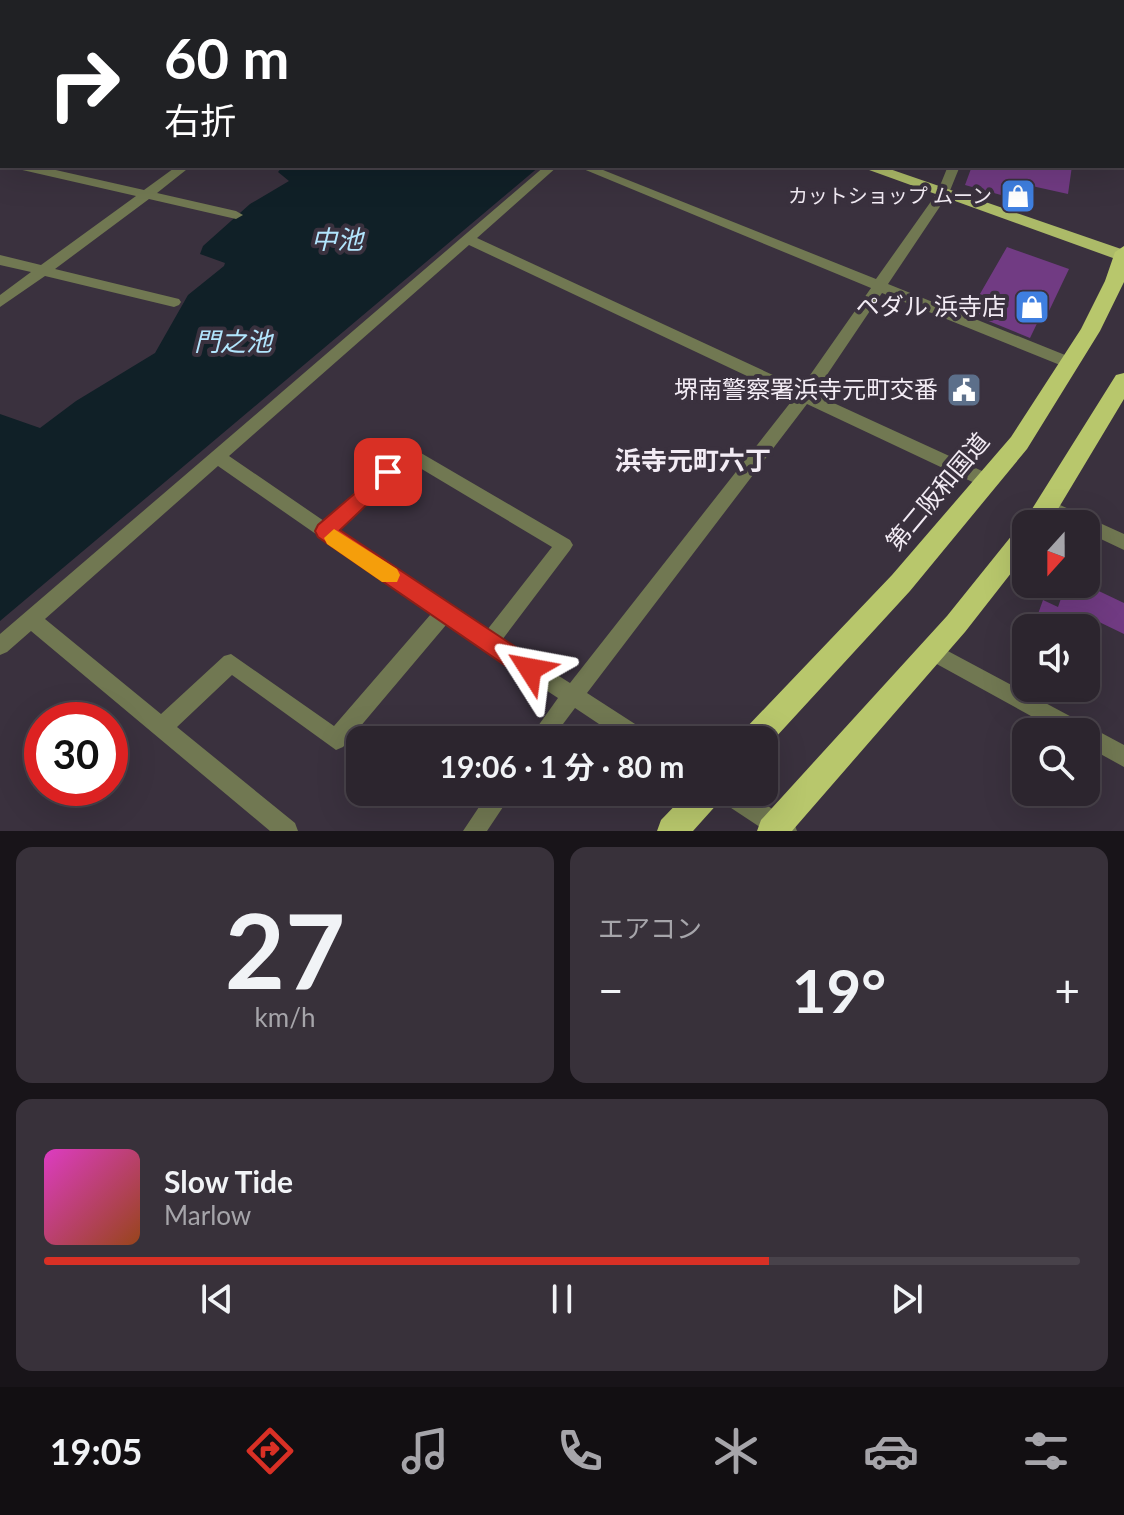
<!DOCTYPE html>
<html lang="ja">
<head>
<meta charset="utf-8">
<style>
  :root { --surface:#2c252e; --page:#38313a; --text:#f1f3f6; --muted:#a6a5aa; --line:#48424a; --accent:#d93025 }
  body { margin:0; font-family:Lato,"Noto Sans JP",sans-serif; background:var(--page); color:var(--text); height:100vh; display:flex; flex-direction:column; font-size:30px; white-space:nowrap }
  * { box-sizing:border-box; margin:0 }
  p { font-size:26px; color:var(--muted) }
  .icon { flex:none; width:44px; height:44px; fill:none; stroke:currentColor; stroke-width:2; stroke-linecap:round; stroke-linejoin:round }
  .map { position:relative; height:831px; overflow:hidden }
  .details { display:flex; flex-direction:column; gap:16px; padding:16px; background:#181419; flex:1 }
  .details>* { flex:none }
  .hud { position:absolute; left:0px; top:0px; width:1124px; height:168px; box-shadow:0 8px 32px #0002,0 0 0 2px var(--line); background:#202124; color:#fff; overflow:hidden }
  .needle { width:52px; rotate:201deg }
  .buttons { position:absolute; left:1012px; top:510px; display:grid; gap:16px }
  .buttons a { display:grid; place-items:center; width:88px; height:88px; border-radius:16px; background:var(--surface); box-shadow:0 8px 32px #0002,0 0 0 2px var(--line); font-size:40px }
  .speed { position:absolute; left:24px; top:702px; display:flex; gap:16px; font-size:40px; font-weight:700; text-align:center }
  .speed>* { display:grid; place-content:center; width:104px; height:104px; border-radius:50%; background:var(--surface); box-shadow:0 8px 32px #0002,0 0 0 2px var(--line); line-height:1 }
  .speed .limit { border:12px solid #d22; background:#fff; color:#111 }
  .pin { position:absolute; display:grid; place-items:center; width:68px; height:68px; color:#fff; margin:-34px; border-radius:16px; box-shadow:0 4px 12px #0006 }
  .me { position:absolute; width:88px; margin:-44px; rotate:304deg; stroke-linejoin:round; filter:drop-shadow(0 0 6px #0008) }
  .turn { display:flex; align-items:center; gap:28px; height:168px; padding:0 32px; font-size:36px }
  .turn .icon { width:104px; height:104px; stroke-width:2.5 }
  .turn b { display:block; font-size:56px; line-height:68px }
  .big { font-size:60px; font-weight:700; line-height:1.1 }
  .details .tile { flex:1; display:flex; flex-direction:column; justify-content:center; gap:12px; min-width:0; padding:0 28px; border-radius:16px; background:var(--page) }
  .details .dial { align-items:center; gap:0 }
  .dial b { font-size:104px; line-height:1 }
  .song { display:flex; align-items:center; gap:24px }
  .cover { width:96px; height:96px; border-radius:12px; background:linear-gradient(135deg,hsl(310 70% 55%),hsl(20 70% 35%)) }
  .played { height:8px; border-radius:4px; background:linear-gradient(90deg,var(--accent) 70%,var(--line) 70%) }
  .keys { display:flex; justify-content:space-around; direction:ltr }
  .heat { display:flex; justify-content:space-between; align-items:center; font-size:44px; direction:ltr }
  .details .tiles { flex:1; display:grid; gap:16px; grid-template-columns:1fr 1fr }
  .tile:last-child { grid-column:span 2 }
  .trip { position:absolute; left:346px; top:726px; width:432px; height:80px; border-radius:16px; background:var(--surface); box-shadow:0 8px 32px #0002,0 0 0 2px var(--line); font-weight:700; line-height:80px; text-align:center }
  .tabs { display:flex; height:128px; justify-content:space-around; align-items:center; background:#120f12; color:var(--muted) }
  .tabs .icon { width:56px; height:56px }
  .tabs .active { color:var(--accent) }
  .tabs b { font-size:36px; color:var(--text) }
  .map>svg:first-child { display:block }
</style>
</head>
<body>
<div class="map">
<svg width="1124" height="831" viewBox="0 0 1124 831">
  <rect width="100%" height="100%" fill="#3a313e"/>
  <!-- water -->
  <path fill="#102027" d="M820 0H1124V82L1122 2Z
    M283 166H540L0 621V414L40 428 76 401 155 353 188 295 224 266 225 263 200 254 203 246 250 204 289 181 278 172Z"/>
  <!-- building -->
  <path fill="#713b83" d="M972 166H1072L1068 194 1005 180 1001 195 965 185Z
    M1007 247 1069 269 1049 311 1044 309 1030 338 969 313Z
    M1066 584H1084L1124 603V634L1095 620 1094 624 1101 628H1033L1043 600 1058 607Z"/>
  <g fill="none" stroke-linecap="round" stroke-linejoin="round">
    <!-- minor -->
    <path fill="#717852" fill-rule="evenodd" d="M39 0H53L38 2Z
      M531 0H548L530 2Z
      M596 0H612L613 2H597Z
      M782 0H798L799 2H783Z
      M0 4H2V10H0Z
      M0 61H2V68H0Z
      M0 157 2 158V166L0 165Z
      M16 166H38L144 190 177 166H191L157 193 236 211 243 215 236 219 149 199 55 269 179 299 181 302 179 305 174 307 45 276 0 307V295L31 272 0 265V255L41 265 136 196 18 169Z
      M545 166H558L477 238 801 388 871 288 576 166H593L876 279 937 193 948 166H960L949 193 888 284 1075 359 1078 363 1070 369 1065 367 882 293 814 394 993 476 995 481 993 486 987 488 981 486 807 404 587 693 649 733 652 740H623L575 708 551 740H528L558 698 446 625 343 747 336 750 232 675 177 727 295 823 298 831H270L31 631 7 652 0 655V634ZM469 245 794 398 570 683 502 640 570 550 573 545 570 540 409 446 403 448 324 521 229 456ZM410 462 552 547 487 630 338 530ZM218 466 431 614 334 726 231 654 224 656 161 714 45 619Z
      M1049 500 1124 534V550L1086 532V524C1070 524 1050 521 1040 507L1043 502Z
      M931 642 1124 745V767L1086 746V732H1060L924 657 921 651 924 645Z
      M489 792H513L487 831H463Z
      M716 792H746L794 823 797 831H766L719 800Z"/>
    <!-- primary -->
    <path fill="#acba68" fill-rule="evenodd" d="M387 0H404L405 2H388Z
      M858 166H881L1124 250V262Z"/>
    <!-- trunk -->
    <path fill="#b8c76c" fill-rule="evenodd" d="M1124 246V282L1100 331 1027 449 910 591 764 750V740H740L744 730 892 575 1011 437 1081 329 1105 281 1115 252Z
      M1124 373V399L1049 524H1026V554L965 632 792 831H757L761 820 947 616 1017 529 1025 526 1027 517 1116 375Z
      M688 792H724L719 802 693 831H657L661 820Z"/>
  </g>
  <!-- route -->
  <path fill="#d93025" stroke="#8d1f18" stroke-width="2" d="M388 465 395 467 398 472 395 478 340 530 538 662 541 669 538 677 530 680 522 677 318 537 315 531 318 525Z"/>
  <!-- slow -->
  <path fill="#f59e0b" d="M334 529 397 569 400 575 397 582H382L327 544 324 538Z"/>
  <!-- icons -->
  <defs>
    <symbol id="shop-square" viewBox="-11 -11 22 22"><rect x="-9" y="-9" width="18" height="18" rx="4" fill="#3f7fe0" stroke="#3a313e"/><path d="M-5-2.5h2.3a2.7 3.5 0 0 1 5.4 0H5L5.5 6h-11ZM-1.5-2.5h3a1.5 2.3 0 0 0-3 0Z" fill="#fff"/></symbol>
    <symbol id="civic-square" viewBox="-11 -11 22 22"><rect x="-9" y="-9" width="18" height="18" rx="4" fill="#5c6f8a" stroke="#3a313e"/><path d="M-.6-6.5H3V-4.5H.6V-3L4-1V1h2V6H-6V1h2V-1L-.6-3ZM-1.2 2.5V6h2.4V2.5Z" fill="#fff"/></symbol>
  </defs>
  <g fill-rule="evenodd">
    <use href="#shop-square" x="998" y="176" width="40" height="40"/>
    <use href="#shop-square" x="1012" y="287" width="40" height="40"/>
    <use href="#civic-square" x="944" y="370" width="40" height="40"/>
  </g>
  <g text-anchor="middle" stroke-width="8" stroke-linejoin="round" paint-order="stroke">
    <!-- far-poi labels -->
    <g font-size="20" fill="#f2ebf4" stroke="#3a313e" text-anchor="end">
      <text x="992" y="203">カットショップ ムーン</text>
    </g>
    <!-- poi labels -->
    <g font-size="24" fill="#f2ebf4" stroke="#3a313e" text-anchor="end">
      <text x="1006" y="315">ペダル 浜寺店</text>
      <text x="938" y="398">堺南警察署浜寺元町交番</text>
    </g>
    <!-- street labels -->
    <g font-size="24" fill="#f2ebf4" stroke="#3a313e">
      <text transform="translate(938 492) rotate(-50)" y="8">第二阪和国道</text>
    </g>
    <!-- water labels -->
    <g font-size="26" font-style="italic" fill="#b2e5fd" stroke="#3a313e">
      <text x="337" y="249">中池</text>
      <text x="233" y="351">門之池</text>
    </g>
    <!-- neighbourhood labels -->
    <g font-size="26" font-weight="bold" fill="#f2ebf4" stroke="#3a313e">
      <text x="693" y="470">浜寺元町六丁</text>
    </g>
  </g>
</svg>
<div class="buttons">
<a><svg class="needle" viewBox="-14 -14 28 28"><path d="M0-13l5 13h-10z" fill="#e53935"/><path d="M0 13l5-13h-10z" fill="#a6a5aa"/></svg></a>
<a><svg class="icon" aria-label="sound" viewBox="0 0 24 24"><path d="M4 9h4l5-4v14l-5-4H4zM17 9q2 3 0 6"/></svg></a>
<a><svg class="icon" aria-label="search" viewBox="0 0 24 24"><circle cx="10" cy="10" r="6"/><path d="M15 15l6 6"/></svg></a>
</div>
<div class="speed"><div class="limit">30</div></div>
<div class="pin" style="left:388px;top:472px;background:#d93025"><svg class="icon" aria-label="arrive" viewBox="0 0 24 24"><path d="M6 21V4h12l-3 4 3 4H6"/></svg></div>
<svg class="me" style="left:530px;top:669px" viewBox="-20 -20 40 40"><path d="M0-17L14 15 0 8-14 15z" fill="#d93025" stroke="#fff" stroke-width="4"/></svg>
<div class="trip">19:06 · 1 分 · 80 m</div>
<div class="hud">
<div class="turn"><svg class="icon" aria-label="right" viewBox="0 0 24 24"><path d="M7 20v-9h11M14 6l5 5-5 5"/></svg><div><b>60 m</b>右折</div></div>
</div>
</div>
<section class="details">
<div class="tiles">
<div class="tile dial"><b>27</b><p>km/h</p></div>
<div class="tile"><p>エアコン</p>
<div class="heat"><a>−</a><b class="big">19°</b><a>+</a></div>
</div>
<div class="tile">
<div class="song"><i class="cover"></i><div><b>Slow Tide</b><p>Marlow</p></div></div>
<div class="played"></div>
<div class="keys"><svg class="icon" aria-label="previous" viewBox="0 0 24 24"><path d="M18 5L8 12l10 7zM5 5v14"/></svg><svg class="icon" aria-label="pause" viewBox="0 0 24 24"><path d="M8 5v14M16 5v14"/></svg><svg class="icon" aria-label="next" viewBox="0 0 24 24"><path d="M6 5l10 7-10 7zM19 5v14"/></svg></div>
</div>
</div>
</section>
<nav class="tabs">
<b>19:05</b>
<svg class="icon active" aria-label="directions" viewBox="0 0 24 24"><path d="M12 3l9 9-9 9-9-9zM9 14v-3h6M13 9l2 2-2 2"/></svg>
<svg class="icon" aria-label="music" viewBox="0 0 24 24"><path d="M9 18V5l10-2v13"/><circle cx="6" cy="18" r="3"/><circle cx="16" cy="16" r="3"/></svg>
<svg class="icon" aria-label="phone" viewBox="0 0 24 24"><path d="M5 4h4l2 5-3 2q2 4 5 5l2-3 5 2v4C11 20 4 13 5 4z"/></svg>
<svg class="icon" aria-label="climate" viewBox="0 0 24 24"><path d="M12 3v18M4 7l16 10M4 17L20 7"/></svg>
<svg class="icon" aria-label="car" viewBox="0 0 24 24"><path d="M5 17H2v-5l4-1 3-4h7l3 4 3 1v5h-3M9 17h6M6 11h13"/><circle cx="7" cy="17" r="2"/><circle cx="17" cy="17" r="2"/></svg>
<svg class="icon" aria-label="filters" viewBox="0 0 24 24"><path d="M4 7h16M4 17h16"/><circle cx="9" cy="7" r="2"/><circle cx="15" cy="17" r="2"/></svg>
</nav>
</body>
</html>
